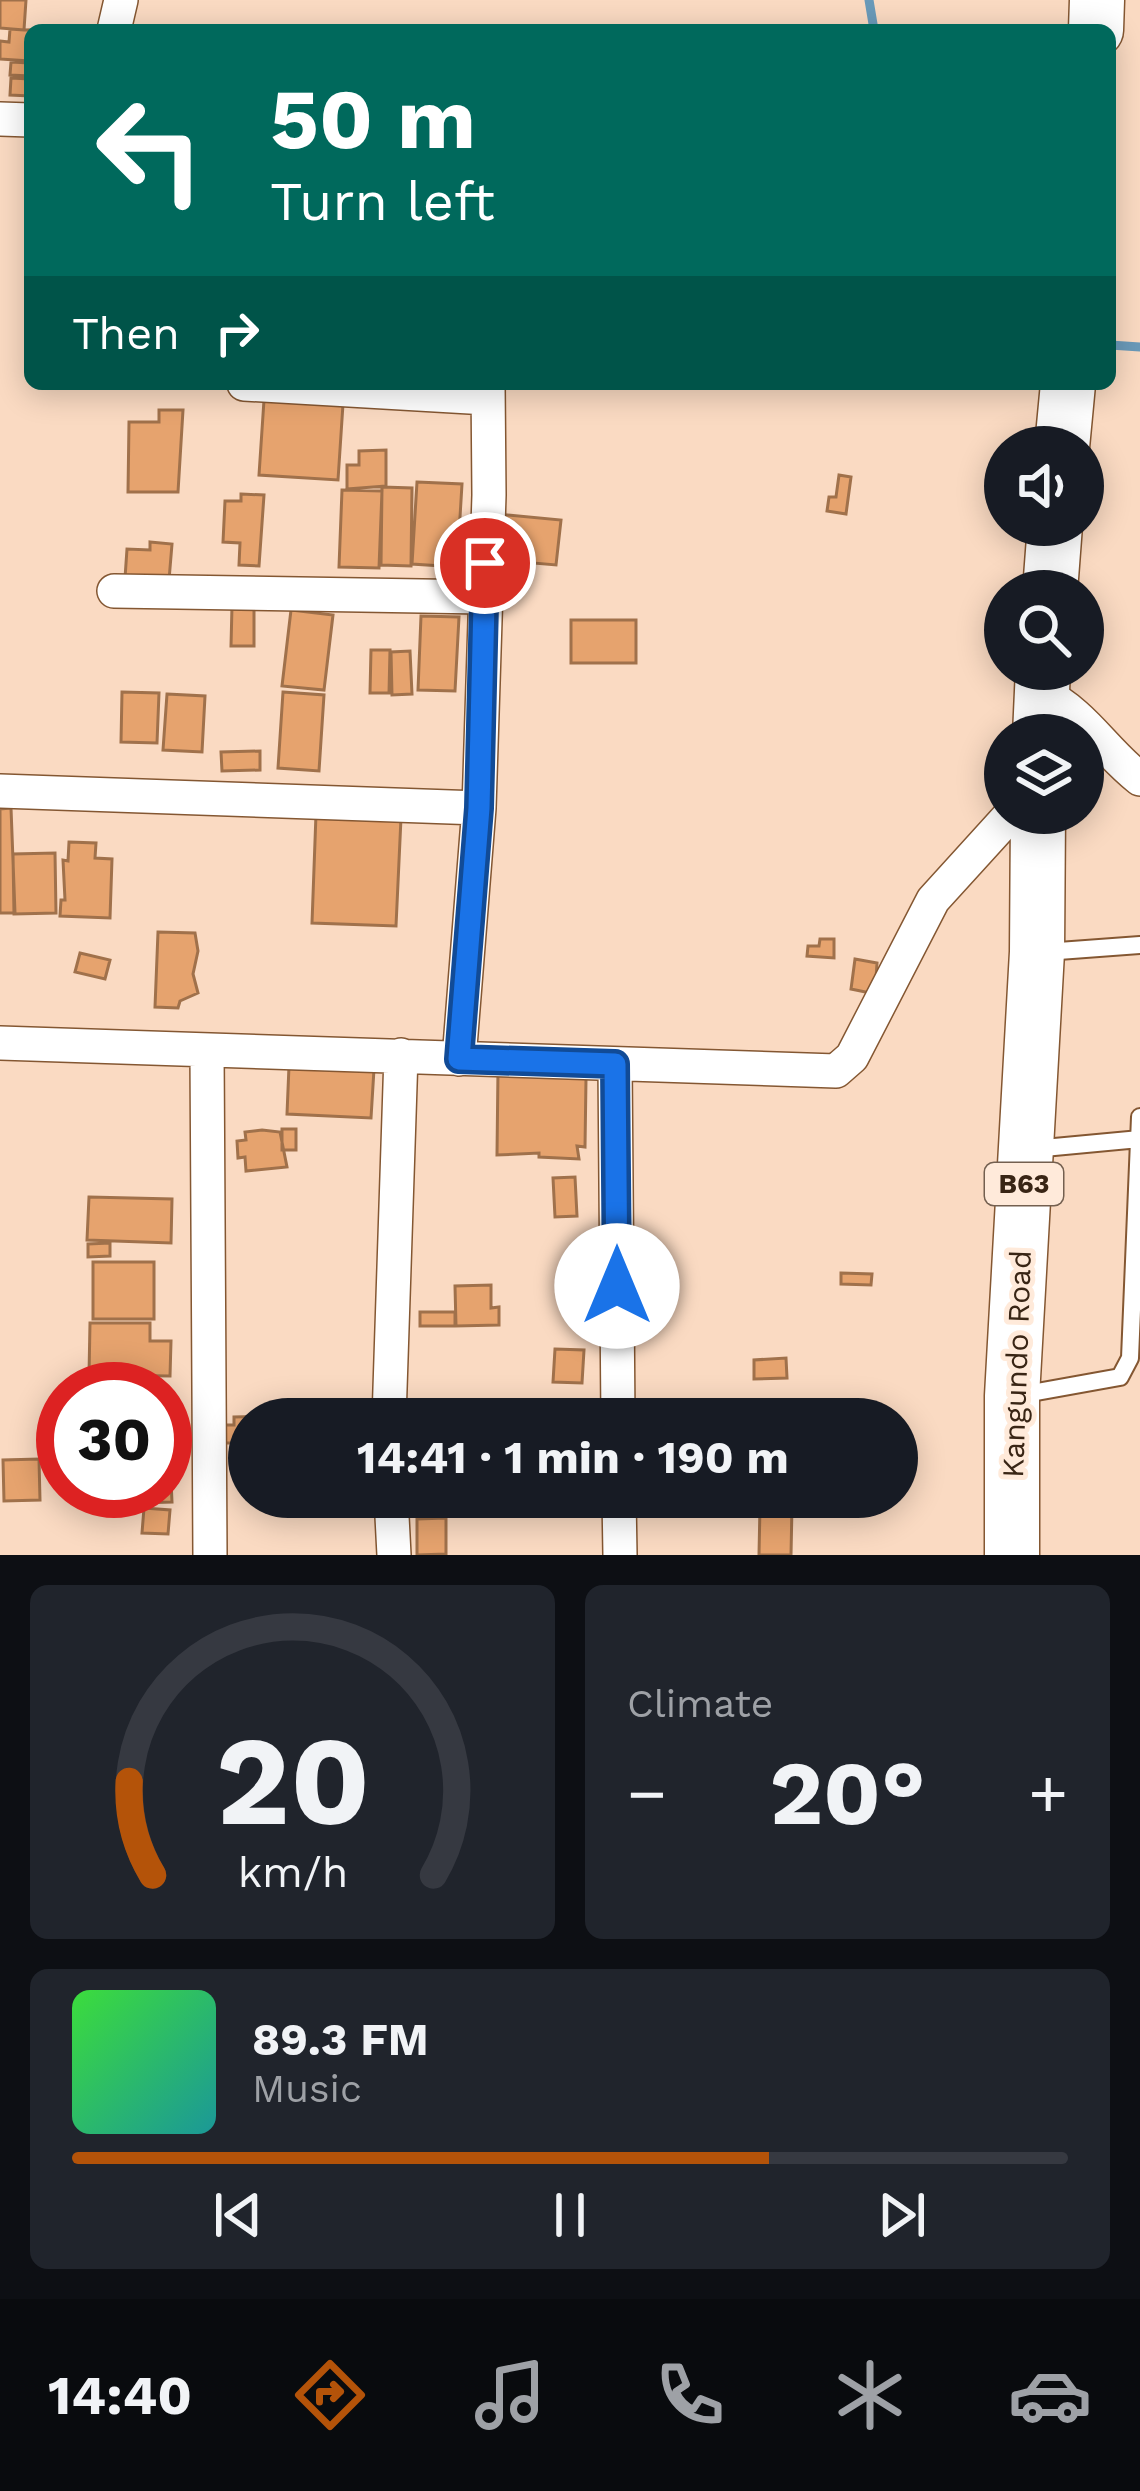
<!DOCTYPE html>
<html lang="en">
<head>
<meta charset="utf-8">
<style>
  :root { --surface:#171b24; --page:#20242c; --text:#f1f3f6; --muted:#9ea1a6; --line:#363941; --accent:#b45309 }
  body { margin:0; font-family:"Work Sans",sans-serif; background:var(--page); color:var(--text); height:100vh; display:flex; flex-direction:column; font-size:45px; white-space:nowrap }
  * { box-sizing:border-box; margin:0 }
  p { font-size:39px; color:var(--muted) }
  .icon { flex:none; width:66px; height:66px; fill:none; stroke:currentColor; stroke-width:2; stroke-linecap:round; stroke-linejoin:round }
  .map { position:relative; height:1555px; overflow:hidden }
  .sheet { display:flex; flex-direction:column; gap:30px; padding:30px; background:#0d0f14; flex:1 }
  .sheet>* { flex:none }
  .guide { position:absolute; left:24px; top:24px; width:1092px; height:366px; border-radius:18px; box-shadow:0 6px 30px #0003; background:#00695c; color:#fff; overflow:hidden }
  .controls { position:absolute; left:984px; top:426px; display:grid; gap:24px }
  .controls a { display:grid; place-items:center; width:120px; height:120px; border-radius:50%; background:var(--surface); box-shadow:0 6px 30px #0003; font-size:60px }
  .speed { position:absolute; left:36px; top:1362px; display:flex; gap:24px; font-size:60px; font-weight:700; text-align:center }
  .speed>* { display:grid; place-content:center; width:156px; height:156px; border-radius:50%; background:var(--surface); box-shadow:0 6px 30px #0003; line-height:1 }
  .speed .limit { border:18px solid #d22; background:#fff; color:#111 }
  .pin { position:absolute; display:grid; place-items:center; width:102px; height:102px; color:#fff; margin:-51px; border:6px solid #fff; border-radius:50%; box-shadow:0 3px 12px #0007 }
  .me { position:absolute; width:132px; margin:-66px; rotate:0deg; stroke-linejoin:round; filter:drop-shadow(0 0 9px #0008) }
  .turn { display:flex; align-items:center; gap:42px; height:252px; padding:0 48px; font-size:54px }
  .turn .icon { width:156px; height:156px; stroke-width:2.5 }
  .turn b { display:block; font-size:84px; line-height:102px }
  .then { display:flex; align-items:center; height:114px; padding:0 48px; background:#0003; gap:24px; font-size:45px }
  .big { font-size:90px; font-weight:700; line-height:1.1 }
  .sheet .tile { flex:1; display:flex; flex-direction:column; justify-content:center; gap:18px; min-width:0; padding:0 42px; border-radius:18px; background:var(--page) }
  .sheet .dial { align-items:center; gap:0 }
  .dial svg { height:312px; overflow:visible; fill:none; stroke:var(--line); stroke-width:7; stroke-linecap:round; text-anchor:middle }
  .dial text { fill:var(--text); stroke:none }
  .song { display:flex; align-items:center; gap:36px }
  .cover { width:144px; height:144px; border-radius:18px; background:linear-gradient(135deg,hsl(120 70% 55%),hsl(180 70% 35%)) }
  .played { height:12px; border-radius:6px; background:linear-gradient(90deg,var(--accent) 70%,var(--line) 70%) }
  .keys { display:flex; justify-content:space-around; direction:ltr }
  .heat { display:flex; justify-content:space-between; align-items:center; font-size:66px; direction:ltr }
  .sheet .tiles { flex:1; display:grid; gap:30px; grid-template-columns:1fr 1fr }
  .tile:last-child { grid-column:span 2 }
  .trip { position:absolute; left:228px; top:1398px; width:690px; height:120px; border-radius:60px; background:var(--surface); box-shadow:0 6px 30px #0003; font-weight:700; line-height:120px; text-align:center }
  .menu { display:flex; height:192px; justify-content:space-around; align-items:center; background:#090b0e; color:var(--muted) }
  .menu .icon { width:84px; height:84px }
  .menu .selected { color:var(--accent) }
  .menu b { font-size:54px; color:var(--text) }
  .map>svg:first-child { display:block }
</style>
</head>
<body>
<div class="map">
<svg width="1140" height="1555" viewBox="0 0 1140 1555">
  <rect width="100%" height="100%" fill="#fadac2"/>
  <g fill="none" stroke-linecap="round" stroke-linejoin="round">
    <!-- stream -->
    <path stroke="#6a9ab9" stroke-width="9" d="M869 0 874 30
      M1110 345 1140 347"/>
  </g>
  <!-- building -->
  <path fill="#e6a36e" stroke="#a0714b" stroke-width="3" d="M0 0H26L24 30 0 28Z
    M10 29 24 30 67 29 30 30V61L0 59V41L9 42Z
    M11 62 30 63V76L10 75Z
    M11 78 30 79V96L10 95Z
    M264 400 343 404 338 480 259 475Z
    M159 410H183L178 492H128L129 422H159Z
    M386 450V486L347 489V465H359V451Z
    M839 475 851 477 846 514 827 511 829 497H836Z
    M417 482 462 484 457 567 412 564Z
    M382 487 412 488 411 566 381 565Z
    M342 490 382 491 379 568 339 567Z
    M241 494 264 495 259 566 239 565 240 543 223 542 225 501H241Z
    M497 514 561 520 556 565 521 562 522 550 494 547Z
    M150 542 172 544 169 580 125 578 127 549 150 550Z
    M232 606 254 607V646H231Z
    M291 610 333 615 324 690 282 686Z
    M421 616 459 617 455 691 418 690Z
    M571 620H636V663H571Z
    M371 650H390L389 693H370Z
    M410 651 412 694 392 695 391 652Z
    M122 692 159 693 157 743 121 742Z
    M283 692 324 695 319 771 278 768Z
    M167 694 205 696 202 752 163 750Z
    M260 751V770L222 771 221 752Z
    M11 808 15 913H0V809Z
    M316 814 401 818 396 926 312 923Z
    M69 842 96 843 95 858 112 859 110 918 60 916 61 900H65L63 860 68 861Z
    M55 853 56 913 14 914 13 854Z
    M158 932 195 933 198 951 193 974 198 993 180 1001 178 1008 155 1007Z
    M820 939H834V958L807 956 808 946H819Z
    M80 953 110 960 105 979 75 972Z
    M855 959 877 963 875 994 851 989Z
    M289 1066 374 1069 371 1118 287 1114Z
    M498 1070 573 1072 586 1079 585 1147 577 1146 579 1159 539 1157V1153L497 1155Z
    M282 1129H296V1150H282Z
    M262 1130 280 1132 287 1167 246 1171 245 1157 238 1158 237 1141 246 1140 245 1132Z
    M575 1177 577 1216 555 1217 553 1178Z
    M89 1197 172 1199 171 1243 87 1240Z
    M110 1243V1256L88 1257V1244Z
    M93 1262H154V1319H93Z
    M841 1273 872 1274 871 1285 841 1284Z
    M491 1285V1308L499 1307V1325L456 1326 455 1286Z
    M420 1312H455V1326H420Z
    M90 1323H150V1341H171L170 1376 89 1375Z
    M555 1349 584 1350 582 1383 553 1382Z
    M786 1358 787 1378 754 1379V1360Z
    M581 1410V1419H498V1411Z
    M288 1416V1419H249V1452H233V1443H225V1425H234V1417Z
    M39 1459 40 1500 4 1501 3 1460Z
    M165 1480H171L172 1502 138 1503V1491H165Z
    M760 1506H792L791 1555H759Z
    M144 1508 170 1510 168 1534 142 1533Z
    M446 1518V1554L417 1555V1519Z"/>
  <g fill="none" stroke-linecap="round" stroke-linejoin="round">
    <defs>
      <path id="service" d="M1045 952 1140 945
        M1033 1149 1140 1139
        M1020 1395 1120 1377 1130 1358 1140 1117"/>
      <path id="minor" d="M114 30 121 0
        M0 119 30 120
        M244 384 487 398
        M114 591 483 597
        M1041 692C1087 716 1101 748 1140 779
        M0 791 479 808
        M0 1043 836 1071 852 1057 933 900 1012 813
        M207 1051 210 1555
        M459 1059 479 808 489 495 488 384
        M615 1064 618 1419
        M389 1419 401 1055
        M391 1497 394 1555
        M619 1497 620 1555"/>
      <path id="trunk" d="M1096 30 1097 0
        M1062 447 1068 384
        M1050 591 1055 525
        M1040 735 1043 669
        M1012 1555V1396L1037 952 1038 813"/>
    </defs>
    <!-- service casing -->
    <use href="#service" stroke="#845732" stroke-width="20"/>
    <!-- minor casing -->
    <use href="#minor" stroke="#845732" stroke-width="36"/>
    <!-- trunk casing -->
    <use href="#trunk" stroke="#845732" stroke-width="57"/>
    <!-- service -->
    <use href="#service" stroke="#fff" stroke-width="16"/>
    <!-- minor -->
    <use href="#minor" stroke="#fff" stroke-width="33"/>
    <!-- trunk -->
    <use href="#trunk" stroke="#fff" stroke-width="54"/>
  </g>
  <g fill="none" stroke-linecap="round" stroke-linejoin="round">
    <defs>
      <path id="route" d="M485 563 479 808 459 1059 615 1064 617 1286"/>
    </defs>
    <!-- route casing -->
    <use href="#route" stroke="#114b97" stroke-width="30"/>
    <!-- route -->
    <use href="#route" stroke="#1a73e8" stroke-width="21"/>
  </g>
  <g text-anchor="middle" stroke-width="10" stroke-linejoin="round" paint-order="stroke">
    <!-- shield labels -->
    <rect fill="#ffeada" stroke="#746050" stroke-width="3" x="985" y="1163" width="78" height="42" rx="9"/>
    <g font-size="27" font-weight="bold" fill="#392515">
      <text x="1024" y="1193">B63</text>
    </g>
    <!-- street labels -->
    <g font-size="30" fill="#392515" stroke="#ffeada">
      <text transform="translate(1017 1364) rotate(-88)" y="10">Kangundo Road</text>
    </g>
  </g>
</svg>
<div class="controls">
<a><svg class="icon" aria-label="sound" viewBox="0 0 24 24"><path d="M4 9h4l5-4v14l-5-4H4zM17 9q2 3 0 6"/></svg></a>
<a><svg class="icon" aria-label="search" viewBox="0 0 24 24"><circle cx="10" cy="10" r="6"/><path d="M15 15l6 6"/></svg></a>
<a><svg class="icon" aria-label="layers" viewBox="0 0 24 24"><path d="M12 4l9 5-9 5-9-5zM3 14l9 5 9-5"/></svg></a>
</div>
<div class="speed"><div class="limit">30</div></div>
<div class="pin" style="left:485px;top:563px;background:#d93025"><svg class="icon" aria-label="arrive" viewBox="0 0 24 24"><path d="M6 21V4h12l-3 4 3 4H6"/></svg></div>
<svg class="me" style="left:617px;top:1286px" viewBox="-20 -20 40 40"><circle r="19" fill="#fff"/><path d="M0-13L10 11 0 6-10 11z" fill="#1a73e8"/></svg>
<div class="trip">14:41 · 1 min · 190 m</div>
<div class="guide">
<div class="turn"><svg class="icon" aria-label="left" viewBox="0 0 24 24"><path d="M17 20v-9H6M10 6l-5 5 5 5"/></svg><div><b>50 m</b>Turn left</div></div>
<div class="then">Then<svg class="icon" aria-label="right" viewBox="0 0 24 24"><path d="M7 20v-9h11M14 6l5 5-5 5"/></svg></div>
</div>
</div>
<section class="sheet">
<div class="tiles">
<div class="tile dial"><svg viewBox="0 0 100 80">
<path d="M14 69A42 42 0 1 1 86 69"/>
<path d="M14 69A42 42 0 0 1 8 45" stroke="#b45309"/>
<text x="50" y="56" font-size="32" font-weight="700">20</text>
<text x="50" y="72" font-size="11">km/h</text>
</svg></div>
<div class="tile"><p>Climate</p>
<div class="heat"><a>−</a><b class="big">20°</b><a>+</a></div>
</div>
<div class="tile">
<div class="song"><i class="cover"></i><div><b>89.3 FM</b><p>Music</p></div></div>
<div class="played"></div>
<div class="keys"><svg class="icon" aria-label="previous" viewBox="0 0 24 24"><path d="M18 5L8 12l10 7zM5 5v14"/></svg><svg class="icon" aria-label="pause" viewBox="0 0 24 24"><path d="M8 5v14M16 5v14"/></svg><svg class="icon" aria-label="next" viewBox="0 0 24 24"><path d="M6 5l10 7-10 7zM19 5v14"/></svg></div>
</div>
</div>
</section>
<nav class="menu">
<b>14:40</b>
<svg class="icon selected" aria-label="directions" viewBox="0 0 24 24"><path d="M12 3l9 9-9 9-9-9zM9 14v-3h6M13 9l2 2-2 2"/></svg>
<svg class="icon" aria-label="music" viewBox="0 0 24 24"><path d="M9 18V5l10-2v13"/><circle cx="6" cy="18" r="3"/><circle cx="16" cy="16" r="3"/></svg>
<svg class="icon" aria-label="phone" viewBox="0 0 24 24"><path d="M5 4h4l2 5-3 2q2 4 5 5l2-3 5 2v4C11 20 4 13 5 4z"/></svg>
<svg class="icon" aria-label="climate" viewBox="0 0 24 24"><path d="M12 3v18M4 7l16 10M4 17L20 7"/></svg>
<svg class="icon" aria-label="car" viewBox="0 0 24 24"><path d="M5 17H2v-5l4-1 3-4h7l3 4 3 1v5h-3M9 17h6M6 11h13"/><circle cx="7" cy="17" r="2"/><circle cx="17" cy="17" r="2"/></svg>
</nav>
</body>
</html>
